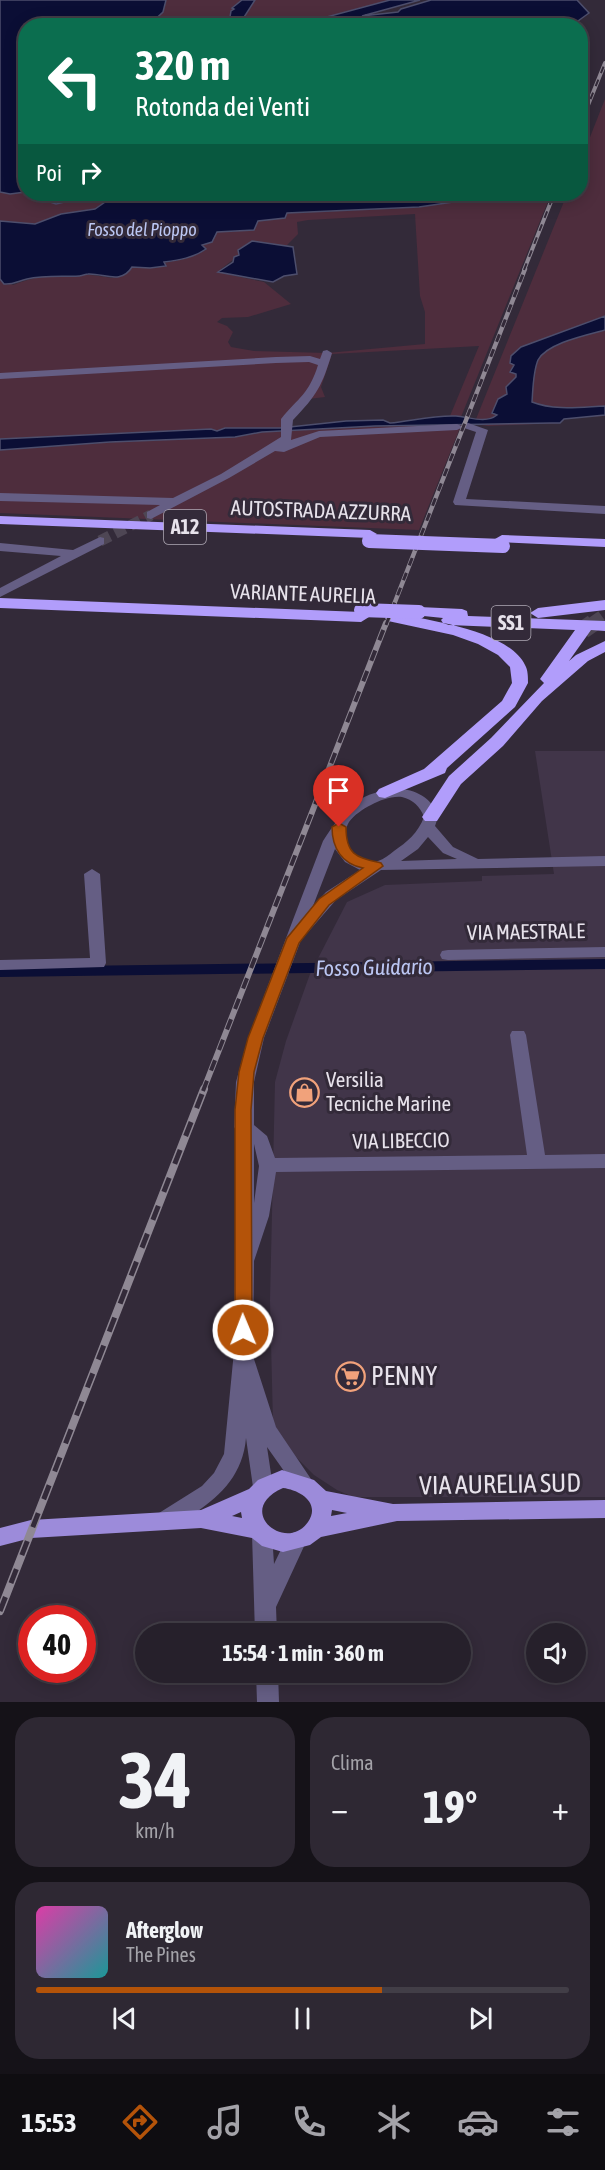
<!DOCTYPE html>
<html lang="it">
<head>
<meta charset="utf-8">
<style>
  :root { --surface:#26202b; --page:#2e2833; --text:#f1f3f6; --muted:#a4a3a9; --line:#423e47; --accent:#b45309 }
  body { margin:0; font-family:"Asap Condensed",sans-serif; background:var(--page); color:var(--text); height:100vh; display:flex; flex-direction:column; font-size:22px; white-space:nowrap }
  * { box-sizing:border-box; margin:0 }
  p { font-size:20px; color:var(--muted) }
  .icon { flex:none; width:33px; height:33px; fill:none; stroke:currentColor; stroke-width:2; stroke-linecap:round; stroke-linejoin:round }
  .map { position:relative; height:1702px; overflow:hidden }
  .panel { display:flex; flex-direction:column; gap:15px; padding:15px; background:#151218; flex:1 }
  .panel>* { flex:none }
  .top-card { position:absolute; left:18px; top:18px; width:570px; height:183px; border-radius:24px; box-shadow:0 3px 15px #0003,0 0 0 2px var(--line); background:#0b6e4f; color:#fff; overflow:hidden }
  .fabs { position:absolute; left:526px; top:1623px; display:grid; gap:12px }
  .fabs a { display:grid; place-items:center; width:60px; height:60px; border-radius:50%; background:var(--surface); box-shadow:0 3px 15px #0003,0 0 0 2px var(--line); font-size:30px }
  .speed { position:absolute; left:18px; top:1605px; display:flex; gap:12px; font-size:30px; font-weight:700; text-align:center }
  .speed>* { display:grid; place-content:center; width:78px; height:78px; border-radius:50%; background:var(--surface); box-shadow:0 3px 15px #0003,0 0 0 2px var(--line); line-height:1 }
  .speed .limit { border:9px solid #d22; background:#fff; color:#111 }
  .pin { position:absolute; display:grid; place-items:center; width:51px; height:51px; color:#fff; margin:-62px -26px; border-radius:50% 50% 50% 0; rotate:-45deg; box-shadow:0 0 6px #0007 }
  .pin .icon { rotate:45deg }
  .me { position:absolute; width:66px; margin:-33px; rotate:359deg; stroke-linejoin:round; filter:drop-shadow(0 0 4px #0008) }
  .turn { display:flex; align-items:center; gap:21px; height:126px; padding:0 18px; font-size:27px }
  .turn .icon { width:78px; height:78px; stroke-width:2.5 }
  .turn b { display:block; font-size:42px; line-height:51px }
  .then { display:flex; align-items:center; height:57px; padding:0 18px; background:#0003; gap:12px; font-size:22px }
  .big { font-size:45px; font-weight:700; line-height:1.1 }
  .panel .tile { flex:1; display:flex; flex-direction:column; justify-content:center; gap:9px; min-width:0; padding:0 21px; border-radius:24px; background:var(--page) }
  .panel .dial { align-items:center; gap:0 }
  .dial b { font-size:78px; line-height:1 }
  .song { display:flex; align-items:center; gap:18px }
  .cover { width:72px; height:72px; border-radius:9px; background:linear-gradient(135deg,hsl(320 70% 55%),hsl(180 70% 35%)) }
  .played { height:6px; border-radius:3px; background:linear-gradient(90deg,var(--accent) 65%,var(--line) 65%) }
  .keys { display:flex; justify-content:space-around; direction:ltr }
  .heat { display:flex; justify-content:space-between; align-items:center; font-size:33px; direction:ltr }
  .panel .tiles { flex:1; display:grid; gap:15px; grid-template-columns:1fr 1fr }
  .tile:last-child { grid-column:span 2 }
  .trip { position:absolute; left:135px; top:1623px; width:336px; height:60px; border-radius:30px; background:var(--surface); box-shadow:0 3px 15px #0003,0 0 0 2px var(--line); font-weight:700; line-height:60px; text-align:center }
  .tabs { display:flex; height:96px; justify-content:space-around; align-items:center; background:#0f0d11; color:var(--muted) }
  .tabs .icon { width:42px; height:42px }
  .tabs .on { color:var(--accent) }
  .tabs b { font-size:27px; color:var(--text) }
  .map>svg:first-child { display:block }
</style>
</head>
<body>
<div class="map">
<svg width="605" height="1702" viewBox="0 0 605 1702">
  <rect width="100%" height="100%" fill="#332a39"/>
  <!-- built -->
  <path fill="#413549" d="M535 751H605V1497H353L337 1490 314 1475 296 1457 273 1423 270 1301 275 1082 286 1041 310 974 347 902 385 885 482 881V876L554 874Z"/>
  <!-- green -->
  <path fill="#4e2d3d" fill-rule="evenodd" d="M166 0H242L234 6 229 23 226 25 149 26 163 12Z
    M254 0H390L297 25 239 26Z
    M605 99V416L564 418 559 423 488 426 474 424 567 194H580L581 160Z
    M0 192 47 194 60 202 109 200 95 209 61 214 35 224 0 221Z
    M459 194H551L461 417 450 416 479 346 332 354 321 387 325 397 308 399 286 425 280 428 217 431 211 429 0 439V279L13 285C43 272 81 272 112 278L132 267 150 268 166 266 163 263C179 260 193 258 206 249L202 245 217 232 254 230 258 221 285 218 287 213 419 207ZM415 214 420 296 425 312V344L327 353 254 351 231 347 228 342 233 332 227 326 217 322 222 318 248 317 291 304 264 282 231 275 221 269 239 255 238 250 251 242 285 247 298 234 297 222 308 220Z
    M462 423 419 530 0 513V450L273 431Z"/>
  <!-- water -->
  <path fill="#0b0e35" stroke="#4d4e6c" stroke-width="1.5" d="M0 0H166L163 12 149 25 26 26 25 192 10 194 0 192Z
    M242 0H255L239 25H226L229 23 231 11 234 9 232 8Z
    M390 0H420L362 16 398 12 401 9 431 0H577L589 13 571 26 333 25 355 19 354 18 322 25H297Z
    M38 194H459L453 202 419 207 287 213 285 218 258 221 254 230 217 232 212 242 202 245 206 249C193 258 179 260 164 262L166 266 150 268 132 267C121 285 104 273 88 274 87 274 80 276 79 276 62 277 44 275 27 279 18 281 13 285 4 284L0 279V221L35 224 61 214 95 209 108 200 78 199 56 204 50 202 51 198 47 194Z
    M252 241 293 247 297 274 284 276 273 282 218 272 233 262 234 257 239 255 238 250Z
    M605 316V330C587 335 547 343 538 360 533 372 533 389 532 402 555 411 581 407 605 406V415L564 419 560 423H552L375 426 262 432 235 437 110 442 0 450V439L211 429 217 431 225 428H280L346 421 383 420 390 423C411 421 434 415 456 416 469 417 486 424 497 415L492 413 498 399 507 394 506 387 516 377V374L510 372 514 365 510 363 511 356 521 347Z"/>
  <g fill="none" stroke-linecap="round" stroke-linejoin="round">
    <!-- canal -->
    <path fill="#0b0e35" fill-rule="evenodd" d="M605 959V969L0 977V967Z"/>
    <!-- minor-tunnel -->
    <path stroke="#4e4654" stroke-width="11" stroke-dasharray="11 6" stroke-linecap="butt" d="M100 541 151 515"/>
    <!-- highway-tunnel-far1 -->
    <path stroke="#4e4654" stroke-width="14" stroke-dasharray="14 7" stroke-linecap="butt" d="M591 625 605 615"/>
    <!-- highway-tunnel -->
    <path stroke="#4e4654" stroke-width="18" stroke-dasharray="18 9" stroke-linecap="butt" d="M583 630 593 623"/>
    <!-- minor -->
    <path fill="#655e84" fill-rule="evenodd" d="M327 350 332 353C322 386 317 395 293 420L291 440 319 431 457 424 463 427 457 430 320 437 284 452 275 451 229 478 151 519 147 518V512L160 505 0 501V493L173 498 221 474 281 437V419C299 397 309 394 318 365L309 362 276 363 0 379V373L276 357 310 356 320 359 323 351Z
      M468 423 488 430 466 499 605 506V514L455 505 453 502 476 432 464 428V424Z
      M100 537 104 538V544L0 597V588L61 556 0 551V543L73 550Z
      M396 788C416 790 432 797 438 817L435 826 453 847 478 859 605 856V866L381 870 336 900 309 931 304 932 264 1038 254 1082V1125L267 1136 275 1158 527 1155 510 1035 512 1031H524L526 1035 545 1155 605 1154V1168L276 1172 269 1216 254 1261 253 1356 276 1427 313 1482 310 1488 303 1491 296 1488 267 1447 273 1487 270 1493 263 1496 256 1493 253 1487 246 1438C243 1473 223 1494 195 1513 185 1519 176 1525 166 1529L159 1527 156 1520 159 1513 202 1486 214 1473 224 1454 234 1351 236 1130 234 1127 236 1082 248 1038 323 841C345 808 354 795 396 788ZM402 797C413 800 420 806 424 817 418 833 407 842 394 851 389 855 384 859 378 861 357 867 338 840 349 822 354 815 363 809 371 805 381 800 391 796 402 797ZM428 837 443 853 457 859 401 861 418 849ZM335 849 345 862 360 870 326 892 313 906ZM254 1144 259 1166 254 1203Z
      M92 869 100 874 106 963 104 967 0 970V960L90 958 84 874Z
      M605 947V957L448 960 442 959 440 955 442 951 448 950Z
      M262 1525 269 1527 272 1534 274 1564 288 1535 295 1532 302 1535 306 1542 276 1607 277 1634H255L252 1534 255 1527Z
      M256 1672H278L279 1702H257Z"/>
    <!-- major -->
    <path fill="#9c8bda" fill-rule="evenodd" d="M282 1470 314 1480 326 1491 393 1504 605 1500V1518L397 1521 321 1537 310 1545 283 1552 262 1546 252 1538 201 1528 31 1538 0 1546V1528L31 1520 201 1510 249 1489 258 1480ZM283 1488C300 1490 321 1503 308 1522 286 1554 233 1510 283 1488ZM332 1510 347 1513 331 1516ZM241 1512 242 1518 232 1516Z"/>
    <!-- highway -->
    <path fill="#b19dfb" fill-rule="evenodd" d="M0 516 370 530 377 534 370 538 0 524Z
      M502 535 605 539V547L497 542 495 539Z
      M0 598 361 612 369 617 361 622 0 608Z
      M605 600V610L538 618 530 613 538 608Z
      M419 607 462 609 467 611 468 616 605 621V631L591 630 569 661 576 655 605 641V652L588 661 542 701 503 746 461 784 437 821H425L422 817 449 776 491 738 544 683 540 679 575 630 449 625 443 623 441 620 443 618 414 615 411 612Z
      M393 613C427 620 508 630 525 665 528 670 528 677 528 683L515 707 447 768 445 773 385 798 379 797 376 793 379 789 424 769 502 701 512 683 510 667 498 655 478 644 453 635 388 621 385 618Z"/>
    <defs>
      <path id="rail-far3" d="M580 125 605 63
        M524 270 554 194"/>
      <path id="rail-far2" d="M386 625 525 269"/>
      <path id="rail-far1" d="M203 1091 386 623"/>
      <path id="rail" d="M0 1611 204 1089"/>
    </defs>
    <!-- rail-far3 casing -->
    <use href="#rail-far3" stroke="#8f8894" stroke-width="4"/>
    <!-- rail-far2 casing -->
    <use href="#rail-far2" stroke="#8f8894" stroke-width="4.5"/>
    <!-- rail-far1 casing -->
    <use href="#rail-far1" stroke="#8f8894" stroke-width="6"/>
    <!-- rail casing -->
    <use href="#rail" stroke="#8f8894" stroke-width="8"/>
    <!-- rail-far3 -->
    <use href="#rail-far3" stroke="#332a39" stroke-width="2" stroke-dasharray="7" stroke-linecap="butt"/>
    <!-- rail-far2 -->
    <use href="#rail-far2" stroke="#332a39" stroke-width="3" stroke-dasharray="8" stroke-linecap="butt"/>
    <!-- rail-far1 -->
    <use href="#rail-far1" stroke="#332a39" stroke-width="4" stroke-dasharray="11" stroke-linecap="butt"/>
    <!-- rail -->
    <use href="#rail" stroke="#332a39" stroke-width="5" stroke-dasharray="15" stroke-linecap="butt"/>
    <!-- highway-bridge -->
    <path stroke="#b19dfb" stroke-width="14" d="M369 541 503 546
      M361 610 419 612"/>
  </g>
  <!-- route -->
  <path fill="#b45309" stroke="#753606" stroke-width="1.5" d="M339 823 346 827C346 856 357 857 381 863L383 866 329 905 299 943 263 1038 254 1072 251 1110 252 1330 249 1335 243 1337 237 1335 235 1330V1110L239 1072 248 1038 287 938 319 899 363 868C342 864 332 848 332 827Z"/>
  <!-- icons -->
  <defs>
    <symbol id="shop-ring" viewBox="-11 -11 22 22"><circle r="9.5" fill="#332a39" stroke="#f1a27b" stroke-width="1.5"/><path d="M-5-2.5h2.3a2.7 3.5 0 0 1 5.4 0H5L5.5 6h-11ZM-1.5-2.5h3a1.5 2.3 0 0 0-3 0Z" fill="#f1a27b"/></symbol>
    <symbol id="supermarket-ring" viewBox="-11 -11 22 22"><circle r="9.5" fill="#332a39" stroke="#f1a27b" stroke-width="1.5"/><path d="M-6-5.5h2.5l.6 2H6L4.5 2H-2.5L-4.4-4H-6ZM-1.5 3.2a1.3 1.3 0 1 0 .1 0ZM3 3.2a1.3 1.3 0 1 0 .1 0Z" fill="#f1a27b"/></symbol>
  </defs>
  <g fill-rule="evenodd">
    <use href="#shop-ring" x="288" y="1076" width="33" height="33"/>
    <use href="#supermarket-ring" x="334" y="1360" width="33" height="33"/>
  </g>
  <g text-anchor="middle" stroke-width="6" stroke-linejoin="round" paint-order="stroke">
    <!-- far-water labels -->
    <g font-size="18" font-style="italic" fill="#bbc6f2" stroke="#332a39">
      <text x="142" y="236">Fosso del Pioppo</text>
    </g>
    <!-- shield labels -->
    <g fill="#332a39" stroke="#b1abb6" stroke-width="1.5">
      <rect x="164" y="510" width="42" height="34" rx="4.5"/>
      <rect x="491.5" y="606" width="39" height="34" rx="4.5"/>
    </g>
    <g font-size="20" font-weight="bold" fill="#e7e2eb">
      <text x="185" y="534">A12</text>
      <text x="511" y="630">SS1</text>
    </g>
    <!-- street labels -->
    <g font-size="21" fill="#e7e2eb" stroke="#332a39">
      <text transform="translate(321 511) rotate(2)" y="7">AUTOSTRADA AZZURRA</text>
      <text transform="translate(303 594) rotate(2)" y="7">VARIANTE AURELIA</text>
      <text transform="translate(526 932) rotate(-1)" y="7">VIA MAESTRALE</text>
      <text transform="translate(401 1141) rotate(-1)" y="7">VIA LIBECCIO</text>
    </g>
    <!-- poi labels -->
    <g font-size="21" fill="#e7e2eb" stroke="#332a39" text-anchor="start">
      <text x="326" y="1087">Versilia<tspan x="326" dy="24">Tecniche Marine</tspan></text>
    </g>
    <!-- water labels -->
    <g font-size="22" font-style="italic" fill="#bbc6f2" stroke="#332a39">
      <text transform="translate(374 967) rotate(-1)" y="8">Fosso Guidario</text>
    </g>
    <!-- near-poi labels -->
    <g font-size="26" fill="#e7e2eb" stroke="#332a39" text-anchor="start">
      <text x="371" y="1385">PENNY</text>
    </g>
    <!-- near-street labels -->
    <g font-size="26" fill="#e7e2eb" stroke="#332a39">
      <text transform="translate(500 1484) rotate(-1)" y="9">VIA AURELIA SUD</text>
    </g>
  </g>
</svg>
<div class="fabs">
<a><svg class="icon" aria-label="sound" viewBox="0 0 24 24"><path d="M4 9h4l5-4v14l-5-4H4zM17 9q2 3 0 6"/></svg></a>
</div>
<div class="speed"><div class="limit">40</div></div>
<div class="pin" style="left:339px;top:827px;background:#d93025"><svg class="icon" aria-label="arrive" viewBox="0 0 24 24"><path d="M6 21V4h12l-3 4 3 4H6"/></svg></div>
<svg class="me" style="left:243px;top:1330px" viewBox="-20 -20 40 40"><circle r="17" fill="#b45309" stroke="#fff" stroke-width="3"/><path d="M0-11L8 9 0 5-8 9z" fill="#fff"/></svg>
<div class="trip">15:54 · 1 min · 360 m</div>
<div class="top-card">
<div class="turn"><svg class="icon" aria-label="left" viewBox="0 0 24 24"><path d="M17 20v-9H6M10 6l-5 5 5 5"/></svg><div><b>320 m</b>Rotonda dei Venti</div></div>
<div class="then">Poi<svg class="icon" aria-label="right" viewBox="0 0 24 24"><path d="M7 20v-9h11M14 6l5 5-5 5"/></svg></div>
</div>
</div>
<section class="panel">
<div class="tiles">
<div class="tile dial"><b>34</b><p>km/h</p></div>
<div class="tile"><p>Clima</p>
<div class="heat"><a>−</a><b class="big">19°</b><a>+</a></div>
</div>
<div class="tile">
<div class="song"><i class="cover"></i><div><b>Afterglow</b><p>The Pines</p></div></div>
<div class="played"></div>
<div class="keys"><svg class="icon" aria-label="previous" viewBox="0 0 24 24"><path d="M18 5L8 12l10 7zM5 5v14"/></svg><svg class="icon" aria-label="pause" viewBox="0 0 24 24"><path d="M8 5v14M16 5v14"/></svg><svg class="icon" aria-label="next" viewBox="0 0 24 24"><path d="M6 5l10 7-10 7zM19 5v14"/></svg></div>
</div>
</div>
</section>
<nav class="tabs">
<b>15:53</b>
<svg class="icon on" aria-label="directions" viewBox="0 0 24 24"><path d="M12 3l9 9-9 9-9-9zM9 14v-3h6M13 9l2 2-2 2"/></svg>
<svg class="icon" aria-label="music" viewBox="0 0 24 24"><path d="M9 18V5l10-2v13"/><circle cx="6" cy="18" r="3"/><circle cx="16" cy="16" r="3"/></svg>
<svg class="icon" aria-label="phone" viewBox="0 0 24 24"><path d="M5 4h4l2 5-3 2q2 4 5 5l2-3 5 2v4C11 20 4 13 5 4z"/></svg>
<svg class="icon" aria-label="climate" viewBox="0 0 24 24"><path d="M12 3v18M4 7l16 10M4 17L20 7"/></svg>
<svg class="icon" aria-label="car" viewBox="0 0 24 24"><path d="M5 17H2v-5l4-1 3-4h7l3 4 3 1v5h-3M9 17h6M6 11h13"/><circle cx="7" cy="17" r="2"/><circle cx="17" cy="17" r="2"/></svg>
<svg class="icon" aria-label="filters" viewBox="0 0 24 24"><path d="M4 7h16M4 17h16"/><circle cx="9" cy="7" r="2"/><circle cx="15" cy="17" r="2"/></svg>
</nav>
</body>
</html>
